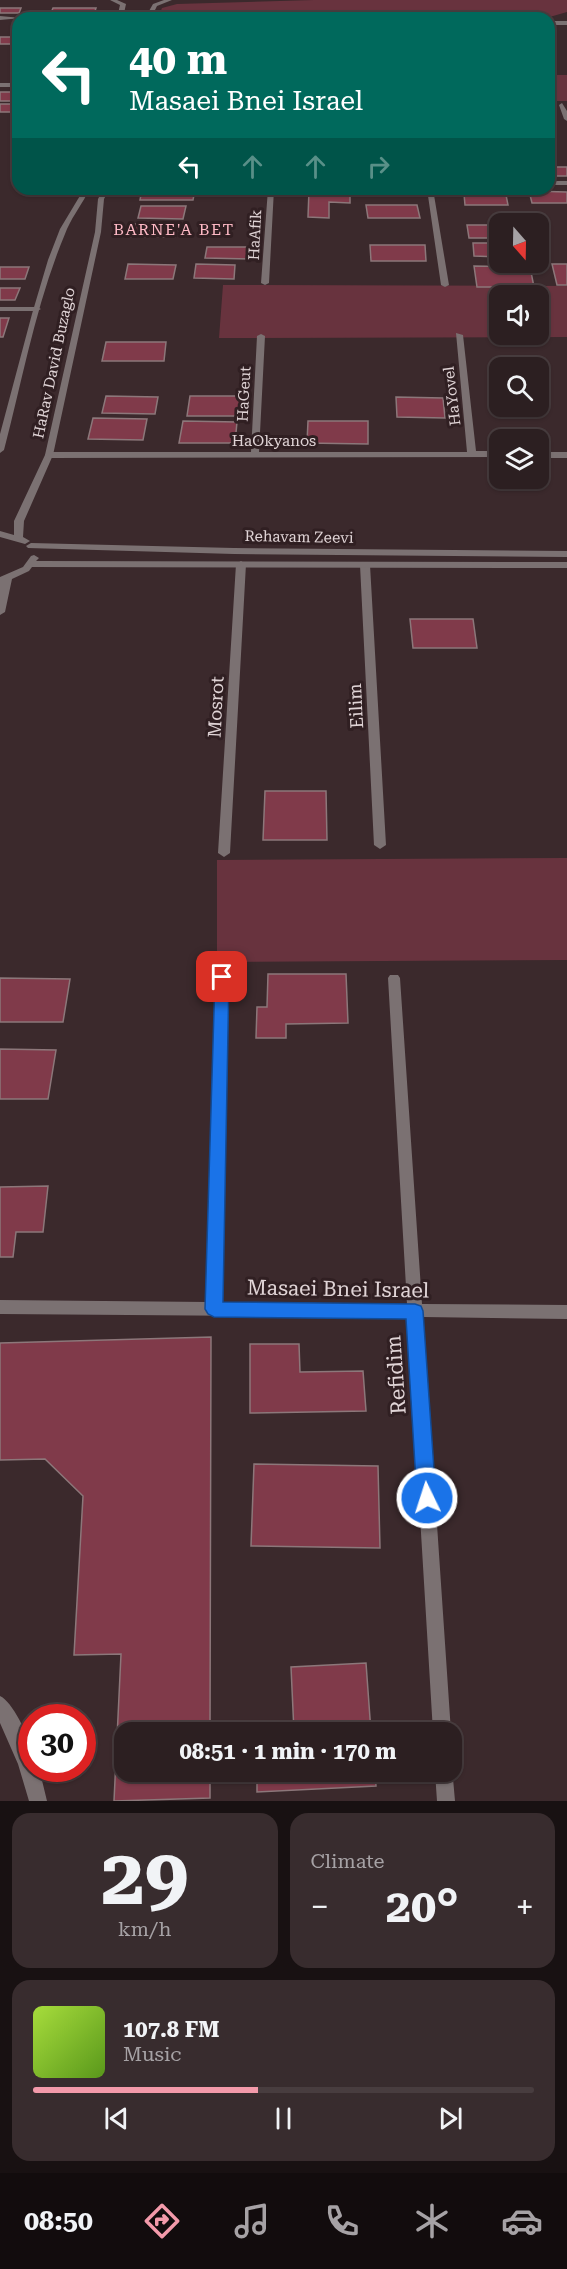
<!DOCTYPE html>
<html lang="en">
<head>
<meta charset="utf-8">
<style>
  :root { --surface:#2c1f21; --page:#382c2e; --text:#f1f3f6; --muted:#a6a2a5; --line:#483d3f; --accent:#f39aaa }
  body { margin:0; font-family:"Roboto Serif",serif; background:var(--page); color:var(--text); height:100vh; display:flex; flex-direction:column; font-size:22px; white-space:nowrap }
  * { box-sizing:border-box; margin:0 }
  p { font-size:20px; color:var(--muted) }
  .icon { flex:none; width:33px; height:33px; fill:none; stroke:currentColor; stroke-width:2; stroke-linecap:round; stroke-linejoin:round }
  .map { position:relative; height:1801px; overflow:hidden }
  .sheet { display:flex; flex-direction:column; gap:12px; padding:12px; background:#181112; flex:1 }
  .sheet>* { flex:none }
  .banner { position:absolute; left:12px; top:12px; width:543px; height:183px; border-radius:18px; box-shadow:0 2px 4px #0004,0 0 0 2px var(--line); background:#00695c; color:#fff; overflow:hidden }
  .needle { width:39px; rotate:160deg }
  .buttons { position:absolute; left:489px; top:213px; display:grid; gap:12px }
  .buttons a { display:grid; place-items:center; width:60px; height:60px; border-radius:12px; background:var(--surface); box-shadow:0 2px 4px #0004,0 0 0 2px var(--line); font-size:30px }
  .speed { position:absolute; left:18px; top:1704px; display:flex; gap:12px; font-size:30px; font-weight:700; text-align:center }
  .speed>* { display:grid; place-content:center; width:78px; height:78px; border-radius:50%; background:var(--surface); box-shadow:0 2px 4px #0004,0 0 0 2px var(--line); line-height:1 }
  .speed .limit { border:9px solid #d22; background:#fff; color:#111 }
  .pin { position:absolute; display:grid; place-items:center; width:51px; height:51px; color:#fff; margin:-26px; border-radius:12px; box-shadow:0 3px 9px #0006 }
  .me { position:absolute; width:66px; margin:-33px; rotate:356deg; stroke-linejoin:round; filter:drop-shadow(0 0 4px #0008) }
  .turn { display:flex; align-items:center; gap:21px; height:126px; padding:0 18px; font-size:27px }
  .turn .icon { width:78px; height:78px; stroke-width:2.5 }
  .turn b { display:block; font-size:42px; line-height:51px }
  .lanes { display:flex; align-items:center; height:57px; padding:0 18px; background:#0003; justify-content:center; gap:30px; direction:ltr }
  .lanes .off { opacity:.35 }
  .big { font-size:45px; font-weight:700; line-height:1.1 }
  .sheet .card { flex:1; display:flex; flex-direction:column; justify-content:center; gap:9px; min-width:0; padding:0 21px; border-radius:18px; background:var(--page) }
  .sheet .dial { align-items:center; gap:0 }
  .dial b { font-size:78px; line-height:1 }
  .song { display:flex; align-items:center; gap:18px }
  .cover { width:72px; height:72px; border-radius:9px; background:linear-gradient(135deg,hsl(80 70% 55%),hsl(90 70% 35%)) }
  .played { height:6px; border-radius:3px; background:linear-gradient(90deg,var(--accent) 45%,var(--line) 45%) }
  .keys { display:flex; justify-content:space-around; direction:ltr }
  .heat { display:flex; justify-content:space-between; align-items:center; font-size:33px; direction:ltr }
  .sheet .tiles { flex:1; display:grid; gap:12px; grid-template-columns:1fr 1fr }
  .card:last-child { grid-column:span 2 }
  .trip { position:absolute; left:114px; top:1722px; width:348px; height:60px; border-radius:18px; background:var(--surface); box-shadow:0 2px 4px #0004,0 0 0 2px var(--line); font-weight:700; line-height:60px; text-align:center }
  .menu { display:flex; height:96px; justify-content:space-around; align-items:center; background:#120c0d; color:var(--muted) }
  .menu .icon { width:42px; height:42px }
  .menu .current { color:var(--accent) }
  .menu b { font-size:27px; color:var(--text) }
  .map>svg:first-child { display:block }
</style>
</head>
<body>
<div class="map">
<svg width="567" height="1801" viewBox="0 0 567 1801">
  <rect width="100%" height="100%" fill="#3b292c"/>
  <!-- green -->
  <path fill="#68333e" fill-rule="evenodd" d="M314 0H567V12L546 18H174L160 13 162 8 177 4Z
    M549 75H567V101H549Z
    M223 285 567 286V337L219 338ZM500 296H538V334H500Z
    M567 858V960L217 962V860Z"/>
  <!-- building -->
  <path fill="#803a4a" stroke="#8c777a" stroke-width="1.5" d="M0 8H21L19 13H0Z
    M53 8H96L94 14 51 13Z
    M0 37H18V44H0Z
    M0 92H18V101H0Z
    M0 104H18V112H0Z
    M549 167H567V176H549Z
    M142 189 195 190 193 200H140Z
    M309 190 350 191V203L329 202V218L308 217Z
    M529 191 567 192V203H532Z
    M464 194 506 195 508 205H465Z
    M366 205H417L420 218H368Z
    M141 206H186L183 219 138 218Z
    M132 224H178L175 237H129Z
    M467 225H500V238H469Z
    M473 243H500V257L474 256Z
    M370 245H425L426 261H371Z
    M207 247H251L250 259 205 258Z
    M128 264 176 265 173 279H125Z
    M196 264 235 265 234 279 194 278Z
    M552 264H567V285H557Z
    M474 266 530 267 534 287H477Z
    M0 267H29L25 279H0Z
    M0 288H20L15 300H0Z
    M0 318H9L3 337H0Z
    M106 342H166L164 361H102Z
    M106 396 158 397 155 414 102 413Z
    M190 396H243L241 416H187Z
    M396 397 443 398 445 418 397 417Z
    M93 418 147 419 143 440 88 439Z
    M183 421 237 422 235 443H179Z
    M308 421H368V444L307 443Z
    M410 619H473L477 648H413Z
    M265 791H326L327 840H263Z
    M268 974H346L348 1023 286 1024V1038H256L257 1007H267Z
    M0 978 70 979 63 1022H0Z
    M0 1049 56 1050 48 1099H0Z
    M48 1186 43 1232H16L13 1257H0V1187Z
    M211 1337 210 1732H124V1772H210V1798L114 1801 121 1654 74 1655 83 1496 45 1459 0 1460V1343Z
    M250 1344H299L300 1372 363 1371 366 1411 250 1413Z
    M254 1464 378 1466 380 1548 251 1546Z
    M366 1663 371 1732H294L291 1667Z
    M257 1772H375L376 1786 257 1792Z"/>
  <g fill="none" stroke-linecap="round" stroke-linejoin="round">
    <!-- service -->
    <path fill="#7b7172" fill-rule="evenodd" d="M122 10 124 13 114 18H107Z
      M0 16 21 18 0 20Z"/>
    <!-- minor -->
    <path fill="#7b7172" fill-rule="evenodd" d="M549 21H567V25H549Z
      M549 57 552 59 557 76 552 75 549 66Z
      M0 83H18V87H0Z
      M562 103 567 111V121L564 119 559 105Z
      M549 181H567V185H549Z
      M268 189H274L269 283 265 285 261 283Z
      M427 189H433L449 285 445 287 441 285Z
      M0 307H37L41 309 37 311H0Z
      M456 333 463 335 476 451H500V457L49 458 45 455 49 452H251L257 336 261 334 265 336 259 452H467Z
      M538 452H567V458H538Z
      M241 561 246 564 230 853 224 857 218 853 236 564Z
      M365 562 370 565 386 845 380 849 374 845 360 565Z
      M222 972 226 974 228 977 222 1302 407 1304 388 978 390 975H398L400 978 422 1304 567 1305V1319L423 1317 451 1732H433L408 1317 0 1314V1300L207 1302 216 977 218 974Z
      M452 1767 455 1801H437L435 1772H452Z"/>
    <!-- tertiary -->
    <path fill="#7b7172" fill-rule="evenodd" d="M110 0H117L126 4 123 18H117L120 5Z
      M164 0H172L157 6 151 18H145L153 4Z
      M79 189H85L87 194C80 207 70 220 65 234 36 303 23 378 4 450L0 453V434L32 314 48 260 60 229 81 194Z
      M103 189 109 190 104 199 101 232 53 455 24 521 23 537 30 541 25 544 0 537V531L14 535V521L45 455 95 232 98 199Z
      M31 543 234 548 567 551V557L234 554 28 548 26 546Z
      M34 555 39 558 36 561 567 562V568L32 567 29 571 12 579 5 612 0 615V577L23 567 31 556Z
      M0 1696C12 1701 29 1736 31 1749 33 1755 32 1762 32 1768H39L47 1801H29L18 1764 0 1723Z"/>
  </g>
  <!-- route -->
  <path fill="#1a73e8" stroke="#114b97" stroke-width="1.5" d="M222 972 229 977 223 1302 415 1304 421 1306 423 1311 436 1498 433 1505 427 1507 420 1505 417 1498 406 1319 214 1317 208 1314 205 1309 215 977Z"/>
  <g text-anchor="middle" stroke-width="6" stroke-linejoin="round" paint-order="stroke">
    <!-- far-street labels -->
    <g font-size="15" fill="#e0d4d6" stroke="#301f22">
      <text transform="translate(255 235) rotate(-87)" y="5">HaAfik</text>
      <text transform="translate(54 363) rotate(-78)" y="5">HaRav David Buzaglo</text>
      <text transform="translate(244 394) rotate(-87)" y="5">HaGeut</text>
      <text transform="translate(452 396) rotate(-97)" y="5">HaYovel</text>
      <text x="274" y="446">HaOkyanos</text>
      <text transform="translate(299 537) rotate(1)" y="5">Rehavam Zeevi</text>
    </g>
    <!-- far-neighbourhood labels -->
    <g font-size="16" letter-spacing="1.5" fill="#feb9c5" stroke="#301f22">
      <text x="174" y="235">BARNE'A BET</text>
    </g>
    <!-- street labels -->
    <g font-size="18" fill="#e0d4d6" stroke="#301f22">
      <text transform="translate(356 706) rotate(-93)" y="6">Eilim</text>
      <text transform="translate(216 707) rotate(-87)" y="6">Mosrot</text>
    </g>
    <!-- near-street labels -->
    <g font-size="21" fill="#e0d4d6" stroke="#301f22">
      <text transform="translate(338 1289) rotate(1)" y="7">Masaei Bnei Israel</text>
      <text transform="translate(396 1375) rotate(-94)" y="7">Refidim</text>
    </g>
  </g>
</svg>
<div class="buttons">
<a><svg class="needle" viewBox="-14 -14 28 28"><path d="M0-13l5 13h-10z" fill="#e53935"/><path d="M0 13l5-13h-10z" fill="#a6a2a5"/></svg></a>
<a><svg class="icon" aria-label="sound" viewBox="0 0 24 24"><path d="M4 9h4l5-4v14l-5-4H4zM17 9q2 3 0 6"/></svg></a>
<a><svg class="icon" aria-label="search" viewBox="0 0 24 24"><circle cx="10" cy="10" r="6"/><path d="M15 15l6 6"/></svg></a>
<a><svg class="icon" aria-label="layers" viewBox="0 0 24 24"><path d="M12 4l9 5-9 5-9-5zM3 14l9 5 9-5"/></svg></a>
</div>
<div class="speed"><div class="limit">30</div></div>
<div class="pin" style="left:222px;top:977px;background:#d93025"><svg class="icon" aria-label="arrive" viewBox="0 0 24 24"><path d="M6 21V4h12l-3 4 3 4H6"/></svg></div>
<svg class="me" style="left:427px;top:1498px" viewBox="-20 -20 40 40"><circle r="17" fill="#1a73e8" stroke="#fff" stroke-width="3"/><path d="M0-11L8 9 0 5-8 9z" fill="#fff"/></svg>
<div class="trip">08:51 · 1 min · 170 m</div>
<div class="banner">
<div class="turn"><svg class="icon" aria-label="left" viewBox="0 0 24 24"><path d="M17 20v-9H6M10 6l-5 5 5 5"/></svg><div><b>40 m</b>Masaei Bnei Israel</div></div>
<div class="lanes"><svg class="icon" aria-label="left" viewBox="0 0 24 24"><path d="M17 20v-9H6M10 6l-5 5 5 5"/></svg><svg class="icon off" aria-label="ahead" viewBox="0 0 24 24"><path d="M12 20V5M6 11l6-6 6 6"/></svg><svg class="icon off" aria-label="ahead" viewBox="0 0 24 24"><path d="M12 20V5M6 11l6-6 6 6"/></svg><svg class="icon off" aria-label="right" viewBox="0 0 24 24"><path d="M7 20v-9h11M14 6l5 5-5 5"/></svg></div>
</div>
</div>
<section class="sheet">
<div class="tiles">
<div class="card dial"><b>29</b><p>km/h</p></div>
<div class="card"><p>Climate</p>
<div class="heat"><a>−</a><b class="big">20°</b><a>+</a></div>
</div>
<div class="card">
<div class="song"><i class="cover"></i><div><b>107.8 FM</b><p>Music</p></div></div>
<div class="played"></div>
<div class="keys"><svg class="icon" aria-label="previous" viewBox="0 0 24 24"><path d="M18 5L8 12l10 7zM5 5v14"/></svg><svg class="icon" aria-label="pause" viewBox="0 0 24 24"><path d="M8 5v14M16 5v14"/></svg><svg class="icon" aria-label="next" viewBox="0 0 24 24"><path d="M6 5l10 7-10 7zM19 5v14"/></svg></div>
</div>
</div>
</section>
<nav class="menu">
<b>08:50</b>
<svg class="icon current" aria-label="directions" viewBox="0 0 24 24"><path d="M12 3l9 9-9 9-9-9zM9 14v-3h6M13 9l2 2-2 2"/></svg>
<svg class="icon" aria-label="music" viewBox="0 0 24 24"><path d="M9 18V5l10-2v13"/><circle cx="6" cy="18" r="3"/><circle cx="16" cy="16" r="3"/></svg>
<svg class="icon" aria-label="phone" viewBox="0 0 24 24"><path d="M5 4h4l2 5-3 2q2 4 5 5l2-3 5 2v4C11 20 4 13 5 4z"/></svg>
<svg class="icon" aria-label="climate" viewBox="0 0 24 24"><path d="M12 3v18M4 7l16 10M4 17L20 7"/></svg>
<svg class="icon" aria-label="car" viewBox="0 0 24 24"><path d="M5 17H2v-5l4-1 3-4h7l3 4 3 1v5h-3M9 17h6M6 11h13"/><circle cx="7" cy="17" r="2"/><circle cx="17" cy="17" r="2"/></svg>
</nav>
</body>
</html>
